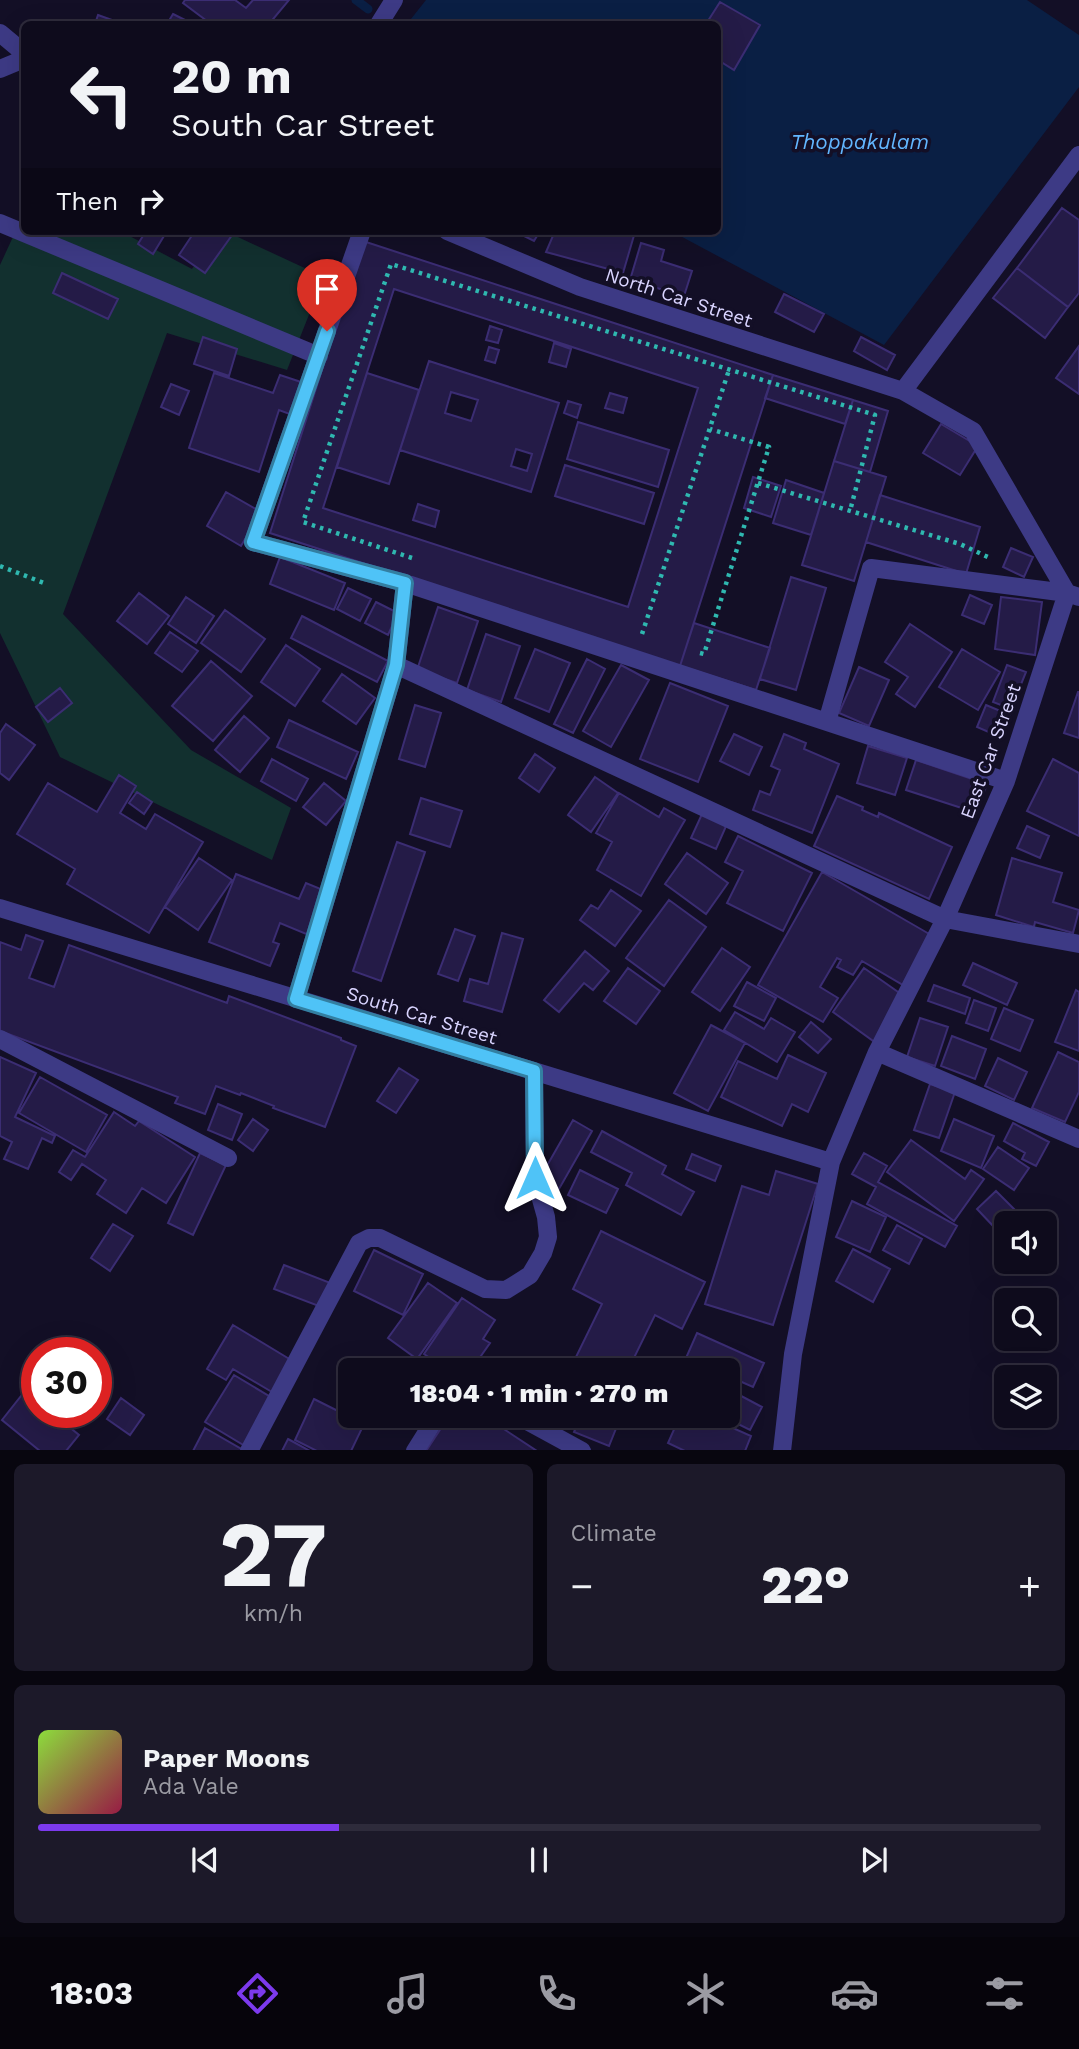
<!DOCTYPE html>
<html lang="en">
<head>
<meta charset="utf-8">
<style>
  :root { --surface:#0e0b1c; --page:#1c1929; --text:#f1f3f6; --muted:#9b9ba3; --line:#2e2b3b; --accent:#7c3aed }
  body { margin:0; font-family:"Work Sans",sans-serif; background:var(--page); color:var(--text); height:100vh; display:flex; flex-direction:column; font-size:26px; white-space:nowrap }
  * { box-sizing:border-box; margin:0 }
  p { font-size:23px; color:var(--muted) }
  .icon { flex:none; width:38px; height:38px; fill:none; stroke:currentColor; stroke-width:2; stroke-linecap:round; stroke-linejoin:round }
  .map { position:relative; height:1450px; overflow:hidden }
  .details { display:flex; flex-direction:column; gap:14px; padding:14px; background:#08060f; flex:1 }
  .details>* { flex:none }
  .top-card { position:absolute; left:21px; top:21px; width:700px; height:214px; border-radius:10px; box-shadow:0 7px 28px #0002,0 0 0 2px var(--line); background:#0e0b1c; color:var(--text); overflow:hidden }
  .tools { position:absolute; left:994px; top:1211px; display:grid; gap:14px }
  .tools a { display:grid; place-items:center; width:63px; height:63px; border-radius:10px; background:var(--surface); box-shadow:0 7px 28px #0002,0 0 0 2px var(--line); font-size:35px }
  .speed { position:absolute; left:21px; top:1337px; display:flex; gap:14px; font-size:35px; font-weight:700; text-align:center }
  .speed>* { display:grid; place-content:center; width:91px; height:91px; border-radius:50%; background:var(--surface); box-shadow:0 7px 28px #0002,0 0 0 2px var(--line); line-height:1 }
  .speed .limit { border:10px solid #d22; background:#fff; color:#111 }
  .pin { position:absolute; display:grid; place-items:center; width:60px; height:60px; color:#fff; margin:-72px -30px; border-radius:50% 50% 50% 0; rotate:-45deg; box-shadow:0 0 7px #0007 }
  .pin .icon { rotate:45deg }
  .me { position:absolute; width:77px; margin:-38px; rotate:0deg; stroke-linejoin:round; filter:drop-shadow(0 0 5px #0008) }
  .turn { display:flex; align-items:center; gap:24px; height:147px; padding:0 35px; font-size:32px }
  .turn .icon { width:91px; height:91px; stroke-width:2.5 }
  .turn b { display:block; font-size:49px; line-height:60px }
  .then { display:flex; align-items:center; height:66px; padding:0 35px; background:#0003; gap:14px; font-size:26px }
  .big { font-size:52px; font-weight:800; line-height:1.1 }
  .details .widget { flex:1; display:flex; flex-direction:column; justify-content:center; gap:10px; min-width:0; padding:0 24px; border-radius:10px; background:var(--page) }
  .details .dial { align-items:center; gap:0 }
  .dial b { font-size:91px; line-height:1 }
  .song { display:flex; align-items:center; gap:21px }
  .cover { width:84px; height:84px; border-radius:10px; background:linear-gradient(135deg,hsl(90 70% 55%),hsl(340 70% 35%)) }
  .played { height:7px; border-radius:4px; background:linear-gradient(90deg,var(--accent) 30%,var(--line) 30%) }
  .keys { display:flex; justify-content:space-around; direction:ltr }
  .heat { display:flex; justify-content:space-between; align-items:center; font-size:38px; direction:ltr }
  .details .tiles { flex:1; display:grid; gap:14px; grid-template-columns:1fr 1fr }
  .widget:last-child { grid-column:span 2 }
  .trip { position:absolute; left:338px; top:1358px; width:402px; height:70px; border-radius:10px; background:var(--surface); box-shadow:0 7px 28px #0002,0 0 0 2px var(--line); font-weight:800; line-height:70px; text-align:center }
  .tab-bar { display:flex; height:112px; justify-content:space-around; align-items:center; background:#06040b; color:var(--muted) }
  .tab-bar .icon { width:49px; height:49px }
  .tab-bar .selected { color:var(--accent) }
  .tab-bar b { font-size:32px; color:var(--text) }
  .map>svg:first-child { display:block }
</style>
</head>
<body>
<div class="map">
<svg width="1079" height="1451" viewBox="0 0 1079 1451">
  <rect width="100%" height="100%" fill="#130f26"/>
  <!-- green -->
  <path fill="#12302f" d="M24 213V231H120L192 269 219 231H225L324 277 287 370 167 333 63 614 191 750 291 808 272 860 60 757 0 633V265Z"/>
  <!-- water -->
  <path fill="#0a1f44" d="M426 0H1027L1079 35V87L884 345 671 231H718V60L734 70 760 24 720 2 706 24H407Z"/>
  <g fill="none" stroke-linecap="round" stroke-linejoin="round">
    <!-- stream -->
    <path stroke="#0a1f44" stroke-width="9" d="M356 0 368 9"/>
  </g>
  <!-- building -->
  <path fill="#241b47" stroke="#3b2d73" stroke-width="2" fill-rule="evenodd" d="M185 0H235L246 8 253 0H289L269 24H211L183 3Z
    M720 2 760 25 734 70 718 60V24H706Z
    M173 14 193 24H167Z
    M98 15 123 24H95Z
    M1062 208 1079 220V293L1068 307 1017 268Z
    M146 231H167L153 254 138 244Z
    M195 231H235L205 273 179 255Z
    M514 231H540L534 241Z
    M555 231H633L635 232 623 273 546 252Z
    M363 241 773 375 680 666 270 533ZM394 289 698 388 628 607 323 508Z
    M641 243 664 250 661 261 692 271 684 296 630 280Z
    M1017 268 1068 307 1045 338 993 298Z
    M62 273 118 299 108 319 53 293Z
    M784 294 824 314 814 332 775 312Z
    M490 326 502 330 498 343 486 340Z
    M203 337 237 349 229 376 194 364Z
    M861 337 895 355 887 370 854 351Z
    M554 343 571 349 566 367 549 362Z
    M1079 346V394L1056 378Z
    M489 347 499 350 495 363 485 360Z
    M429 361 559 403 531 492 400 450ZM451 392 478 400 471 421 445 413ZM516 449 532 454 527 471 511 466Z
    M214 373 273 393 280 375 304 383 295 416 279 410 259 472 189 448Z
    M367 373 419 390 389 484 337 467Z
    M773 375 853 400 845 424 765 398Z
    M171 384 189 391 179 415 161 407Z
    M610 393 627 398 623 413 605 408Z
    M853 400 888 411 870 472 834 461Z
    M568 401 581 405 577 418 564 413Z
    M578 422 669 450 658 487 567 459Z
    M941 424 978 446 960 475 923 453Z
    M834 461 886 477 854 581 802 565Z
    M565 465 654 493 644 524 555 496Z
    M753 477 781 486 771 517 744 508Z
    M786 480 824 493 811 535 773 523Z
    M226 492 261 512 241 546 207 526Z
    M880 495 980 527 966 574 866 542Z
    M418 504 439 511 435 527 413 520Z
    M1011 548 1033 557 1024 577 1003 567Z
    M280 557 345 583 334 610 270 584Z
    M791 577 826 588 796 690 760 679Z
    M348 588 371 599 360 621 337 609Z
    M139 593 169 616 147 644 117 621Z
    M970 595 992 605 984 624 962 615Z
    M186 597 214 616 196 643 168 624Z
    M1001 597 1042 602 1035 655 995 649Z
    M376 602 398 613 388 635 365 623Z
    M438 607 478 621 457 683 417 670Z
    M225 610 265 639 241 672 201 643Z
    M302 616 388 661 377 682 291 638Z
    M694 623 770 648 756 690 680 666Z
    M910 624 952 652 915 707 896 694 908 677 885 662Z
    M170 632 198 651 182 672 155 653Z
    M486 634 520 646 501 702 467 690Z
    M286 645 320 669 295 706 261 682Z
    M535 649 570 663 549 712 515 698Z
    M962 649 1000 672 978 710 939 687Z
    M587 659 605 669 573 733 554 724Z
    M211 661 252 696 213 741 172 706Z
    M621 665 649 680 611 747 583 731Z
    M1007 665 1026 672 1011 709 993 702Z
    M859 667 889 680 869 726 839 713Z
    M342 674 375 698 356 724 323 701Z
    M670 683 728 706 698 782 640 759Z
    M60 688 72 703 48 722 36 707Z
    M1078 692H1079V738L1064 733Z
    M415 705 441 713 425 767 399 759Z
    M986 705 1010 715 1000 737 977 727Z
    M244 716 269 738 240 772 215 750Z
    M289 720 358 752 346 779 277 747Z
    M6 724 35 745 9 780 0 773V733Z
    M734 734 762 747 749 775 720 761Z
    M784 734 806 743 804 749 839 764 812 833 753 810 760 791 770 795 780 770 771 766Z
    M868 746 907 758 895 795 857 783Z
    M535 754 555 768 539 792 519 778Z
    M272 759 308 779 296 801 261 781Z
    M1053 759 1079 773V836L1027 811Z
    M916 760 987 784 977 813 906 790Z
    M119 775 136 786 120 813 146 829 155 814 203 842 149 933 67 884 75 869 17 834 48 783 97 812Z
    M595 777 618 793 591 832 568 815Z
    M324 783 346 801 326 825 303 807Z
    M137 792 152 802 144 814 129 803Z
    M619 793 659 817 664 808 685 820 641 896 597 870 612 842 596 833Z
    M837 796 863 807 862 810 878 817 879 813 952 847 929 899 814 846Z
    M421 798 462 811 450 847 410 834Z
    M702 814 727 824 716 849 691 838Z
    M1027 826 1049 836 1040 858 1017 848Z
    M738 836 812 873 783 931 727 903 743 871 725 862Z
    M397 842 425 852 381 981 353 971Z
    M687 853 728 883 706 914 665 884Z
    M199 858 232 880 198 930 165 907Z
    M1012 858 1062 873 1053 902 1079 910 1073 933 1035 922 1034 927 996 915Z
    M822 872 931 935 903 985 862 961 853 975 837 967 841 960 837 958 820 987 838 998 823 1022 758 985Z
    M236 874 299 899 306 883 328 892 311 936 280 923 273 942 279 944 270 966 209 942Z
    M611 890 641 911 615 946 580 920 591 905 598 909Z
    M669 900 706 927 664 986 626 958Z
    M455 929 475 936 458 981 438 974Z
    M502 933 523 939 502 1012 464 1001 470 979 488 984Z
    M26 935 43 941 29 978 54 987 69 945 227 1003 229 996 341 1038V1040L356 1046 325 1127 273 1108 274 1106 241 1093 240 1095 216 1086 205 1114 175 1103 178 1097 0 1031V942L21 950Z
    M722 948 750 967 720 1011 692 992Z
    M585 951 609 971 593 990 584 983 559 1012 544 1000Z
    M973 963 1017 983 1007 1005 963 985Z
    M628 968 660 991 636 1024 604 1001Z
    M864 968 908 999 876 1043 833 1012Z
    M747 982 776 998 764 1021 734 1006Z
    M934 985 970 998 965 1014 928 1001Z
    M1076 990 1079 992V1051L1055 1042Z
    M974 1000 996 1008 988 1031 966 1023Z
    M1004 1008 1033 1020 1020 1051 991 1039Z
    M735 1012 764 1029 771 1018 795 1032 777 1062 724 1030Z
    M920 1018 948 1027 935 1066 907 1057Z
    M811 1022 831 1039 818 1053 799 1037Z
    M711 1025 745 1043 708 1111 674 1093Z
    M952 1036 986 1049 975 1079 941 1066Z
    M1058 1052 1079 1062V1092L1065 1122 1032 1108Z
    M788 1055 826 1073 808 1112 792 1104 782 1126 721 1097 738 1061 777 1079Z
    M0 1057 36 1073 15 1117 55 1136 52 1143 42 1138 28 1169 4 1159 12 1142 0 1136Z
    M998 1058 1027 1072 1014 1100 985 1086Z
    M399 1068 418 1080 396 1113 377 1101Z
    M40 1077 107 1115 86 1152 19 1113Z
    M930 1084 955 1092 939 1138 914 1130Z
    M218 1104 242 1114 232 1140 208 1130Z
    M114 1112 135 1126 139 1121 195 1157 166 1203 142 1188 126 1213 97 1194 106 1180 82 1164 71 1180 59 1172 73 1150 85 1157Z
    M253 1119 268 1130 253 1151 238 1140Z
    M954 1119 994 1136 981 1168 941 1151Z
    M573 1120 592 1131 559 1189 540 1178Z
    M1013 1123 1049 1142 1036 1166 1022 1159 1025 1153 1004 1141Z
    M602 1131 666 1166 662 1174 694 1192 681 1215 626 1185 632 1173 591 1152Z
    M911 1140 965 1179 971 1170 984 1179 954 1221 887 1172Z
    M998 1147 1029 1168 1014 1190 983 1169Z
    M200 1153 226 1165 193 1235 168 1223Z
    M864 1153 887 1166 878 1182 957 1226 945 1247 867 1204 876 1187 852 1174Z
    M692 1154 721 1166 715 1181 686 1169Z
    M580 1170 618 1189 606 1213 568 1195Z
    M776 1171 818 1184 773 1325 705 1304 742 1186 769 1195Z
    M996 1191 1015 1210 995 1228 977 1209Z
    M852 1201 886 1217 870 1252 836 1237Z
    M113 1224 133 1236 110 1271 91 1258Z
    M897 1225 922 1239 909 1264 883 1250Z
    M601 1231 705 1282 682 1329 655 1315 628 1370H598L575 1359 602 1304 573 1289Z
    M853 1249 890 1269 873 1302 836 1281Z
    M374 1250 423 1274 403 1315 354 1291Z
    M284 1265 333 1284 324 1308 274 1289Z
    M428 1283 457 1303 417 1359 388 1338Z
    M462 1298 495 1320 483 1339 490 1343 471 1370H448L424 1354Z
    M233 1325 296 1363 277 1395 233 1369 226 1380 207 1369Z
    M697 1333 764 1363 753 1387 728 1376V1370H714L686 1358Z
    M234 1375 279 1402 250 1449 205 1422Z
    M728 1389 762 1407 750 1430 722 1416H728Z
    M25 1391 37 1401V1412H51L79 1435 66 1451H40L2 1420Z
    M121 1398 144 1415 130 1435 107 1419Z
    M314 1399 364 1424 351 1451H317L295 1440Z
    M449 1416H484L537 1451H426Z
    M581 1416H621L609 1446 574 1432Z
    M680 1416H706L751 1436 745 1451H685L668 1443Z
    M205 1428 245 1451H193Z
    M288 1439 310 1451H282Z"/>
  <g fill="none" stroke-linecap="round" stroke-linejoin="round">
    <!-- path -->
    <path stroke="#2fb8b0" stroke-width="4.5" stroke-dasharray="3.5 5" stroke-linecap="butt" d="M758 483 960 544 990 558
      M412 558 303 522 391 264 875 415 850 511
      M0 566 44 583
      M642 634 729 370
      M700 653 704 654 769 447 710 429"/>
    <!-- street -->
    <path stroke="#3d3a85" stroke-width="18" d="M379 24 394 0
      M0 33 24 53
      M0 69 24 59
      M0 223 319 356
      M362 231 253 542 405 583 827 722 871 568 1067 593 1079 597
      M447 231 580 287 903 391 973 431 1067 593 1006 781 945 919 877 1052 831 1162 793 1354 782 1451
      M903 391 1079 155
      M396 665 945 919 1079 944
      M827 722 1006 781
      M0 908 831 1162
      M296 999 396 665 405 583
      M0 1039 228 1158
      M877 1052 1079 1139
      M518 1416 582 1451
      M249 1451 359 1243 369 1238H380L485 1289 506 1290 530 1275 543 1253 548 1237 546 1217 535 1178 534 1071
      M415 1451 437 1416"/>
  </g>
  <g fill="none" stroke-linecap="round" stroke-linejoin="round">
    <defs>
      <path id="route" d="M327 331 253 542 405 583 396 665 296 999 534 1071 535 1178"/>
    </defs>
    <!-- route casing -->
    <use href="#route" stroke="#337fa1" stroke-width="18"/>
    <!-- route -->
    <use href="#route" stroke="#4fc3f7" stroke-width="12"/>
  </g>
  <g text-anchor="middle" stroke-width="7" stroke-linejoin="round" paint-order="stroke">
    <!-- street labels -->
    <g font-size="19" fill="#d9d4ff" stroke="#130f26">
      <text transform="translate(679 297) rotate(18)" y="7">North Car Street</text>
      <text transform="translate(990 751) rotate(-70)" y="7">East Car Street</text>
      <text transform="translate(422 1015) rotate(17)" y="7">South Car Street</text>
    </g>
    <!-- water labels -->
    <g font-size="21" font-style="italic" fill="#62b6ff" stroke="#130f26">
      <text x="860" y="149">Thoppakulam</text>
    </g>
  </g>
</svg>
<div class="tools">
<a><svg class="icon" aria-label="sound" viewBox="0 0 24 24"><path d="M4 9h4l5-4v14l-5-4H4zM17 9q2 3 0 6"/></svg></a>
<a><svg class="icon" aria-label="search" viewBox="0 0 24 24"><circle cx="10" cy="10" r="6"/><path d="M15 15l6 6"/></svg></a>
<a><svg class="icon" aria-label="layers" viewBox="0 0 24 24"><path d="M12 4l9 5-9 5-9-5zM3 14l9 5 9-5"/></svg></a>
</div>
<div class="speed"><div class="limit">30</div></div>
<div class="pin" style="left:327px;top:331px;background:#d93025"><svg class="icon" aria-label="arrive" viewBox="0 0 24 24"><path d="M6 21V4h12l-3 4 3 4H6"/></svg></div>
<svg class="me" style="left:535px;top:1178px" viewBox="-20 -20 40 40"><path d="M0-17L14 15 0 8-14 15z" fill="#4fc3f7" stroke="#fff" stroke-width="4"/></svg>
<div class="trip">18:04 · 1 min · 270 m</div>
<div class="top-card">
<div class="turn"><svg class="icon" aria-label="left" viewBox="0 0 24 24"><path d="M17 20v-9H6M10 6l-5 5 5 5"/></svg><div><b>20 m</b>South Car Street</div></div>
<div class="then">Then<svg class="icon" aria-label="right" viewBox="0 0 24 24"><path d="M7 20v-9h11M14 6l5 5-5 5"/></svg></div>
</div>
</div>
<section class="details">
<div class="tiles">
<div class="widget dial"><b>27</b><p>km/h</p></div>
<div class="widget"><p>Climate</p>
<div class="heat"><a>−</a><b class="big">22°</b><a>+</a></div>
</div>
<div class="widget">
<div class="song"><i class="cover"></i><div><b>Paper Moons</b><p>Ada Vale</p></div></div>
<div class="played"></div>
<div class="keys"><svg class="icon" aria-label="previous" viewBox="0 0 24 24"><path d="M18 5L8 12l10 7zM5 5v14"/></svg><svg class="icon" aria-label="pause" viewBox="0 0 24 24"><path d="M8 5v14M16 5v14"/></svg><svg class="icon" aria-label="next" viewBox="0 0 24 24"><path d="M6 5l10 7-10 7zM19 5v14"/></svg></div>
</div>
</div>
</section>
<nav class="tab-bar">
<b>18:03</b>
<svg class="icon selected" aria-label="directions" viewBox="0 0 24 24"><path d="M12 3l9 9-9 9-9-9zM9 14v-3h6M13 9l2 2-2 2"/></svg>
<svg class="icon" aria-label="music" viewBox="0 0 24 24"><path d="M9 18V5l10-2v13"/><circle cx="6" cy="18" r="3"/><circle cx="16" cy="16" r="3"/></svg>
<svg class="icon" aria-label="phone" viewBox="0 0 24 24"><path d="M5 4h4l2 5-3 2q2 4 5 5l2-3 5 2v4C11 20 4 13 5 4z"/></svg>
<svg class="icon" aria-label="climate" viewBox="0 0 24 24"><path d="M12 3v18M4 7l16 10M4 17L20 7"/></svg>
<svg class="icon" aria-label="car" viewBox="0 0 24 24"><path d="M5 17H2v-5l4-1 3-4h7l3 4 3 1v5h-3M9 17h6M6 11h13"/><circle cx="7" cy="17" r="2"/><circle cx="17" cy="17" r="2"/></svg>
<svg class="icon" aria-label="filters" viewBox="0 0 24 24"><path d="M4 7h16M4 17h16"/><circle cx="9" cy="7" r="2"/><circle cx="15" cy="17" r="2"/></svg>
</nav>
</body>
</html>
